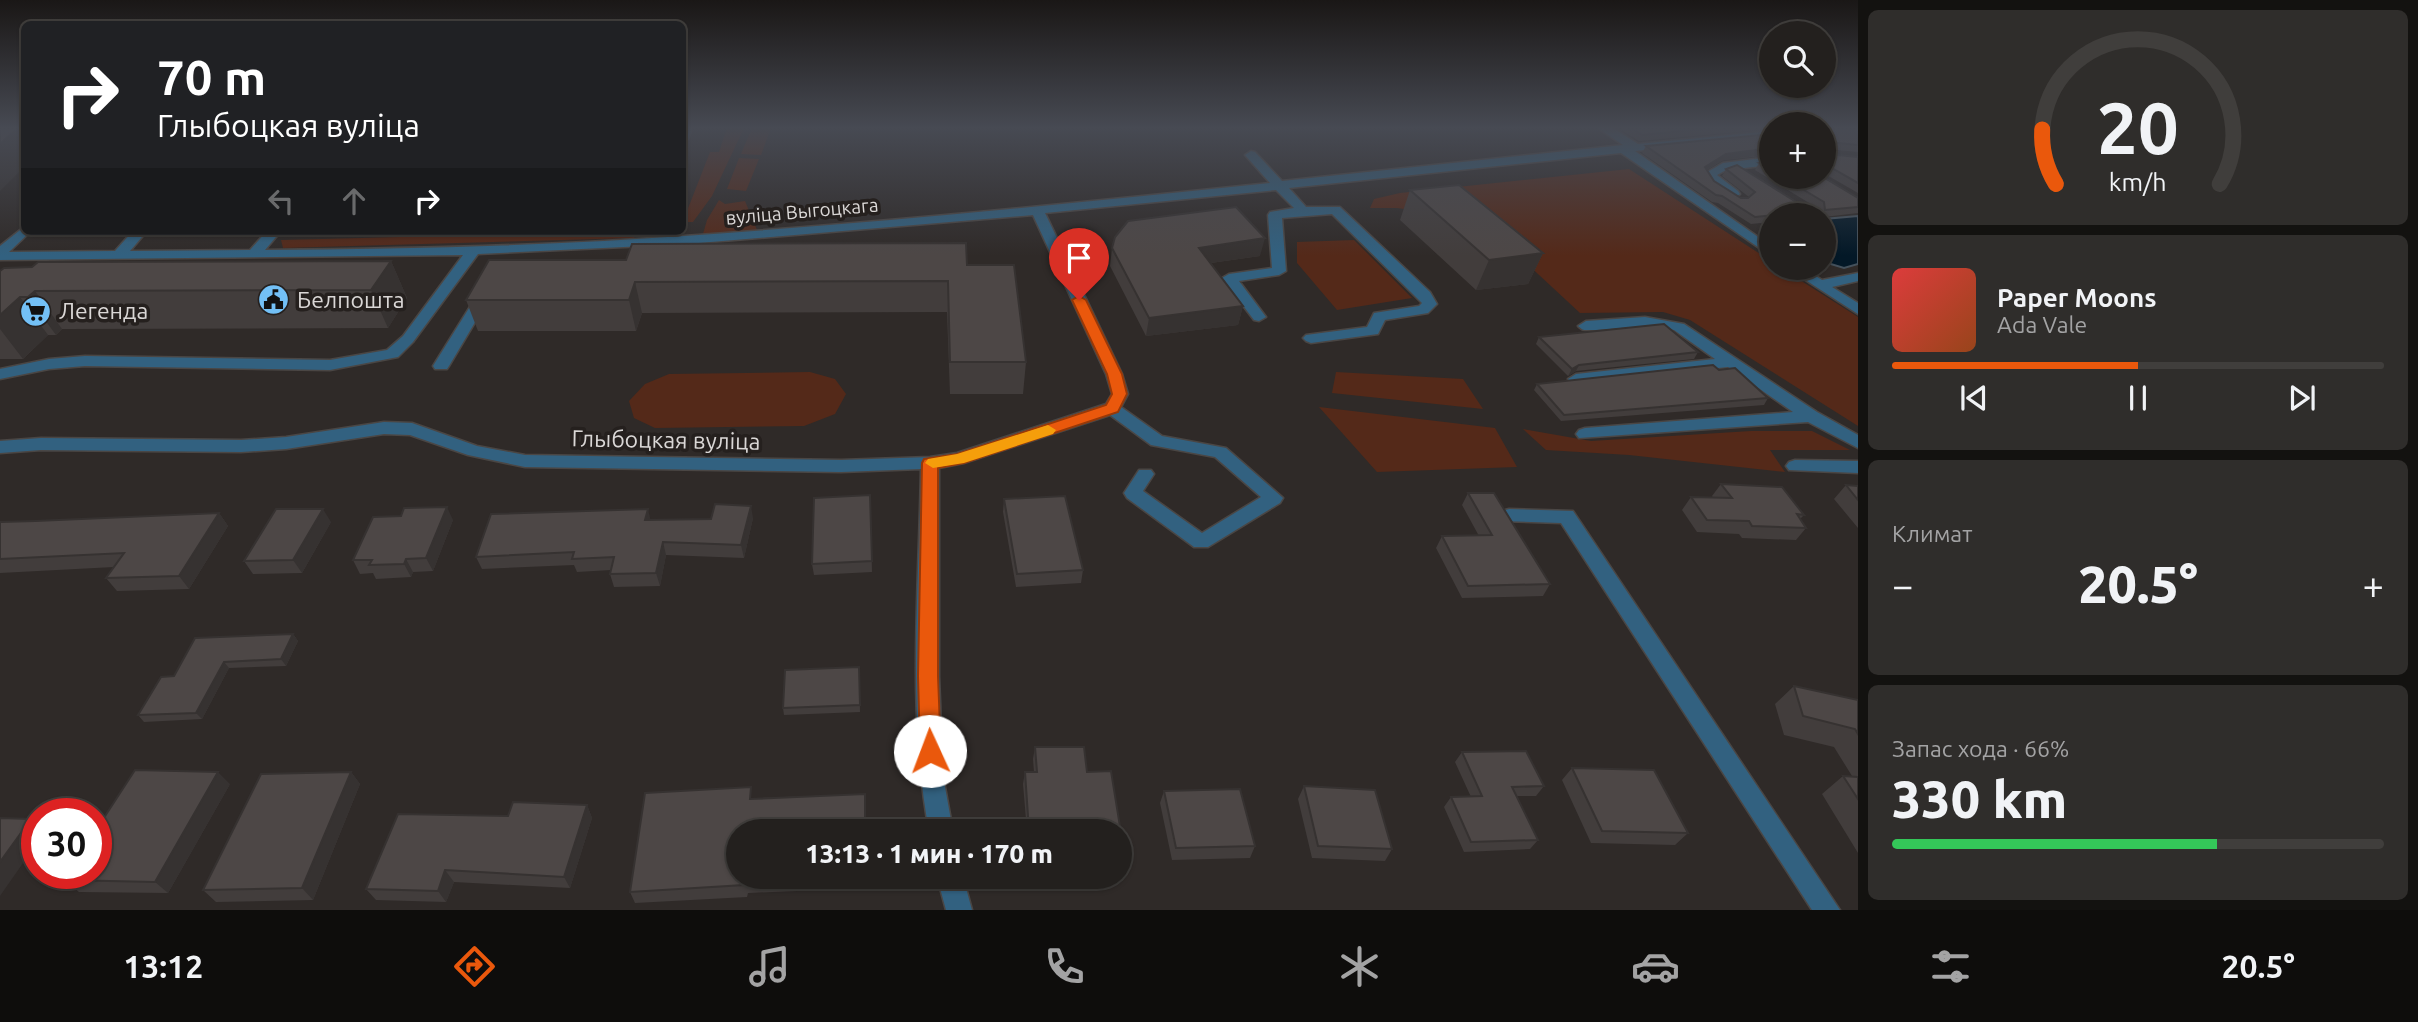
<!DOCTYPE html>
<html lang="ru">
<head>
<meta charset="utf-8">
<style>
  :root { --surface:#23201e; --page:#2f2d2b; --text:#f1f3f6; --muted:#a3a3a4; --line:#403e3c; --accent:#ea580c }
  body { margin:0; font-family:Ubuntu,sans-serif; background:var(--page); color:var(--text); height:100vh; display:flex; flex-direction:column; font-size:26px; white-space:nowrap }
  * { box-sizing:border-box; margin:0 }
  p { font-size:23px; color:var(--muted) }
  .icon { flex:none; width:38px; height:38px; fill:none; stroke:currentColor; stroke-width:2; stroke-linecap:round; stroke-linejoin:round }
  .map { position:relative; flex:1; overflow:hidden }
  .side { display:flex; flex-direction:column; gap:10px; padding:10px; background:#131210; width:560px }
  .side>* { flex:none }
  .banner { position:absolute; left:21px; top:21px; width:665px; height:214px; border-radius:10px; box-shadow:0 2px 5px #0004,0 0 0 2px var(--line); background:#202124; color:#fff; overflow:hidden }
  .tools { position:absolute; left:1759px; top:21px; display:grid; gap:14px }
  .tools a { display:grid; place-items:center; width:77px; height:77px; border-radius:50%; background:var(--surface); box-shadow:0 2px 5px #0004,0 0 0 2px var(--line); font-size:35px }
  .speed { position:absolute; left:21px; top:798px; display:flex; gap:14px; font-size:35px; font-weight:700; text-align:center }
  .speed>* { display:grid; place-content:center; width:91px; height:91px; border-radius:50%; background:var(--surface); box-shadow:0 2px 5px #0004,0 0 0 2px var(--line); line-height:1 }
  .speed .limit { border:10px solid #d22; background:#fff; color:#111 }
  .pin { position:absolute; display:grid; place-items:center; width:60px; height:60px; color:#fff; margin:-72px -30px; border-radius:50% 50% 50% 0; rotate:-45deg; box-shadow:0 0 7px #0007 }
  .pin .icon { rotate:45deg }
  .me { position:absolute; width:77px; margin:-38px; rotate:358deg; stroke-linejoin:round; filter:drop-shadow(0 0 5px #0008) }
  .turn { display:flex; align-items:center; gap:24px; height:147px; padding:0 21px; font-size:32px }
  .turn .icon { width:91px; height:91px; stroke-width:2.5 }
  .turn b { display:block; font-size:49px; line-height:60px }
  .lanes { display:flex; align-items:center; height:66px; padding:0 21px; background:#0003; justify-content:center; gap:35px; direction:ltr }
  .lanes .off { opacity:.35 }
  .big { font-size:52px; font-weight:800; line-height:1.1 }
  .side .tile { flex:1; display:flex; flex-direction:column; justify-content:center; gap:10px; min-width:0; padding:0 24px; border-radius:10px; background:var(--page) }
  .side .dial { align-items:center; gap:0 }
  .dial svg { height:182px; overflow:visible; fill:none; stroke:var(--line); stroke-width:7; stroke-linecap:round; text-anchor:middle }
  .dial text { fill:var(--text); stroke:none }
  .song { display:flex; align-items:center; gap:21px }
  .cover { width:84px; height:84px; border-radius:10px; background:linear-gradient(135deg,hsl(0 70% 55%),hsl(20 70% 35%)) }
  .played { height:7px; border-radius:4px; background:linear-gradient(90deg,var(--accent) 50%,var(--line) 50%) }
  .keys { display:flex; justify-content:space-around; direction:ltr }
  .heat { display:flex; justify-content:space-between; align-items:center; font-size:38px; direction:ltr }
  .charge { height:10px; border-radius:5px; background:linear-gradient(90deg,#34c759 66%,var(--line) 0) }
  .trip { position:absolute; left:726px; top:819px; width:406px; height:70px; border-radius:35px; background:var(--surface); box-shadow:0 2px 5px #0004,0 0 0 2px var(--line); font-weight:800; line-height:70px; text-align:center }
  .tab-bar { display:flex; height:112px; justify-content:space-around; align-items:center; background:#0e0d0c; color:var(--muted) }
  .tab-bar .icon { width:49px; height:49px }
  .tab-bar .selected { color:var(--accent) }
  .tab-bar b { font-size:32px; color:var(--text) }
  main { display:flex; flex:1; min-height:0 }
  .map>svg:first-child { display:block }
</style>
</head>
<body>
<main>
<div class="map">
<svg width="1858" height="910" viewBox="0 0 1858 910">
  <rect width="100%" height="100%" fill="#2f2a28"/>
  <!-- green -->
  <path fill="#542919" d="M727 128H744L712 196 693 222H683V211H687L710 152H719Z
    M752 128H771L761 155 741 154Z
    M739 158 759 159 746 191 727 189Z
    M1629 169 1771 261V268H1781L1858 317V426L1690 320 1663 312 1580 313 1479 219 1397 208H1370L1374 199 1400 193Z
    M719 200 725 204 745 201 757 230 703 234 707 220Z
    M640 231 634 238 283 248 281 240Z
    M1354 240 1412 298 1337 310 1297 263V242Z
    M810 372 835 379 846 394 835 414 804 426 655 428 634 418 629 401 645 384 669 374Z
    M1336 372 1463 379 1483 409 1332 393Z
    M1319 407 1495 428 1517 467 1377 472Z
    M1523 429 1591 441 1751 431H1812L1850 450H1770L1785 472 1629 455 1546 450Z"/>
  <!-- water -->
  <path fill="#031827" stroke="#44515c" stroke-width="2" d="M1858 216V264L1844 268 1824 262V219Z"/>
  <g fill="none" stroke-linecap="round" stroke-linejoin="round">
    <defs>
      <path id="minor" d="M682 128H692L688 139 682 142Z
        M1598 128H1613L1638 144 1771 131V137L1635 151 1771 246V256L1621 153 1289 188 1306 207H1340L1430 292 1437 304 1428 313 1385 320 1378 334 1311 343 1306 341 1303 338 1306 335 1367 327 1374 313 1419 306 1422 303 1332 214 1282 218 1286 271 1279 275 1239 281 1266 317 1259 321 1254 320 1222 278 1229 274 1272 268 1268 215 1270 212 1294 208 1276 190 1045 213 1122 374 1128 394 1121 407 1162 436 1226 448 1283 498 1280 503 1208 547H1194L1127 498 1124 493 1139 470H1151L1154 474 1143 491 1202 533 1261 497 1215 457 1151 445 1110 415 964 463 939 468V676L943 776 953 831H929C907 713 919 589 921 469L841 472 525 467 468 455 410 435 384 434 286 449 241 452 41 450 0 453V441L41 438 241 440 286 437 384 422 412 423 477 446 525 455 841 460 930 457 957 453 1106 404 1112 394 1106 374 1033 215 687 244 478 254 413 342 398 357 330 370 85 366 49 369 0 379V369L49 359 85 356 330 360 387 350 403 336 463 255 0 260V246L24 227V231H31L9 252 115 251 133 231H147L130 251 250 250 267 231H281L265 250C378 249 491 247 604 241 827 228 1048 206 1270 183L1245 155 1251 151 1255 152 1282 181 1623 145Z
        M1771 157V165L1726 170 1717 175 1738 191 1740 194 1734 198 1712 186 1704 174 1723 163Z
        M1787 268H1803L1822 280 1858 273V281L1832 287 1858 303V314Z
        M483 293 490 297 449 366 447 369H435L433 366 476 297Z
        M1645 317 1684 324 1817 412 1858 435V448L1808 422 1579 438 1576 434 1579 430 1585 428 1793 412 1728 367 1570 383 1568 379 1576 374 1715 359 1674 330C1644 322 1618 330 1588 330 1582 330 1583 330 1578 326L1586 321Z
        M1795 460 1858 461V473L1789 470 1786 466 1789 462Z
        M1509 509 1573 511 1840 910H1812L1561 523 1502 521 1500 516 1502 511Z
        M937 877H963L972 910H946Z"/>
    </defs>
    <!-- minor casing -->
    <use href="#minor" stroke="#4a4644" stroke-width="3"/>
    <!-- minor -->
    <use href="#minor" fill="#326180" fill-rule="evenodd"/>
  </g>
  <!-- wall -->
  <path fill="#423d3c" d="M1618 128H1771V129L1639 141Z
    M1824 128H1858V152L1826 149V151L1828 154 1858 157V193L1825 174H1824Z
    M1771 134V155L1723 160 1707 170 1714 181 1741 198 1749 197 1722 176 1726 169 1809 210 1818 211 1815 215H1771V222L1751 224 1718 203 1712 202 1642 153 1646 146Z
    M1771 161V177H1823L1858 198V213L1824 217V215H1820L1819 209 1755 170 1759 163Z
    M1410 190 1543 253 1528 284 1476 290 1400 220Z
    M1112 248 1260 256 1211 263 1243 306 1238 325 1146 336 1110 266Z
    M489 260 967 265 1026 362 1023 394H950L947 312 642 313 636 331H478L466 300Z
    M391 261 407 298 388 328 62 329 56 335H48L23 359H0V271Z
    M1539 337 1698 352 1694 359 1576 371 1568 376 1536 344Z
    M1719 370 1768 398 1764 405 1561 421 1534 390 1537 384Z
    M1721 484 1804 515 1800 519 1806 528 1796 540 1742 538 1739 534 1697 532 1682 510 1691 497 1713 498 1712 496Z
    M1846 485 1858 486V528L1834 499Z
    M1468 493 1550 584 1543 596 1462 598 1436 548 1442 536H1479L1462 505Z
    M870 495 872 572 814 575 812 564Z
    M1004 499 1083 570 1081 583 1016 587 1003 512Z
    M219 513 228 526 189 589 117 591 106 578 114 567 0 573V522L35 521Z
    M753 518 744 558 666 555 660 586 614 587 610 574 611 570 577 572 574 565 482 569 476 557 651 520Z
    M453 520 433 571 413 572 411 577 376 579 373 573 360 574 353 560Z
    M331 522 302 573 253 574 244 561Z
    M293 634 298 641 286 666 229 668 202 719 144 722 138 715 174 676Z
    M859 667 860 712 784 715 783 708Z
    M1794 686 1858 700V853L1822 794 1843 776H1852L1834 747 1784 735 1775 704Z
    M1035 747H1084L1087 772 1111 771 1123 845 1120 856V831H1027L1023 784 1025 772H1034L1033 759Z
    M1462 752 1544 786 1536 796H1517L1538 840 1530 849 1464 852 1444 807 1451 797H1471L1455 762Z
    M1572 768 1688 833 1675 845 1591 843 1562 780Z
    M351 772 360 784 313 900 216 902 203 890Z
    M230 784 168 893 79 892 64 880Z
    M1304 786 1392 849 1385 861 1312 858 1298 799Z
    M1164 791 1255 846 1250 858 1172 860 1160 803Z
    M865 794 866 806 738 877H866V888L748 893 747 897 635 903 630 892 754 798Z
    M587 805 592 818 570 888 454 882 446 902 376 900 366 889 508 816Z"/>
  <!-- shaded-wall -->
  <path fill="#363231" d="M17 128H24V167L0 191V144Z
    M1771 148V154L1723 160 1701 173 1705 167 1726 154Z
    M1265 238 1260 256 1196 265 1199 248Z
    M1543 253 1528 284 1476 290 1489 260Z
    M391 261 407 298 388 328 371 290Z
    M635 282 642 313 636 331 629 300Z
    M35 291 62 329 56 335 28 297Z
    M20 297 48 335 23 359 0 329V315Z
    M1243 306 1238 325 1146 336 1149 318Z
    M1579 365 1576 371 1568 376 1572 369Z
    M751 506 753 518 744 558 741 545Z
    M447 507 453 520 433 571 426 558Z
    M323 509 331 522 302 573 293 560Z
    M648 509 651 522 645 520Z
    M219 513 228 526 189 589 179 576Z
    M663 542 666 555 660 586 656 573Z
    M406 559 413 572 411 577 404 564Z
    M293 634 298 641 286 666 281 659Z
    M224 662 229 668 202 719 196 713Z
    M218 772 230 784 168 893 155 882Z
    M351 772 360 784 313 900 302 888Z
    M865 794 866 806V831H865Z
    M587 805 592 818 570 888 564 877Z
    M31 819 37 824V843L0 896V862Z
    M445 870 454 882 446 902 438 891Z"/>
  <!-- building -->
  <path fill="#4d4746" stroke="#363231" stroke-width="2" d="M0 128H17L0 144Z
    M1632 128H1713L1642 135Z
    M1824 128H1858V145L1828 142 1826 151 1828 154 1858 157V183L1830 167H1824Z
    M1771 134V148L1726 154 1705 167 1714 181 1741 198H1748L1755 192 1726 169 1737 165 1809 210 1818 211 1755 217 1722 196 1716 195 1646 146Z
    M1771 161V170L1759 163Z
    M1782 177H1823L1858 198V207L1825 210 1824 202Z
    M1459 185 1543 253 1489 260 1410 190Z
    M1236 207 1265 238 1199 248 1243 306 1149 318 1112 248 1115 237 1128 221Z
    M966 243 967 265H1014L1026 362H950L948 281 635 282 629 300H466L489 260H626L632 244Z
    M391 261 371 290 35 291 28 297H20L0 315V271L4 268 32 267 38 262Z
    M1664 324 1698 352 1579 365 1572 369 1539 337Z
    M1713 365 1719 370 1735 368 1768 398 1564 415 1537 384Z
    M1721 484 1782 487 1804 515 1797 514 1806 528 1752 526 1749 521 1707 520 1691 497 1732 498Z
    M1846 485 1858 486V500Z
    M1468 493H1494L1550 584 1468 586 1442 536 1492 535Z
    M870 495 872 561 812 564 814 498Z
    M1065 496 1083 570 1017 574 1004 499Z
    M715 504 751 506 741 545 663 542 656 573 610 574 614 557 572 559 574 552 476 557 491 514 648 509 645 520 711 519Z
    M447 507 426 558 406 559 404 564 369 565 372 560H353L373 517 401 516 404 508Z
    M276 509H323L293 560 244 561Z
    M219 513 179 576 106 578 124 553 0 559V522L35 521Z
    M293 634 281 659 224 662 196 713 138 715 161 677 174 676 195 638Z
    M859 667 860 705 783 708 785 670Z
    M1794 686 1858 700V734L1855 729 1803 716Z
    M1035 747H1084L1087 772 1111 771 1123 845H1120V831H1029L1025 772H1037Z
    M1526 751 1544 786 1512 787 1538 840 1471 842 1451 797 1482 796 1462 752Z
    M1572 768 1654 770 1688 833 1602 831Z
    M135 770 218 772 155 882 64 880 68 873H96V830Z
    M351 772 302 888 203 890 261 774Z
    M1843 776 1858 777V799Z
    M1304 786 1375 790 1392 849 1318 846Z
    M751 787 750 799 865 794V831H738V877H853L744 882V885L630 892 645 793Z
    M1240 789 1255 846 1176 848 1164 791Z
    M513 802 587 805 564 877 445 870 438 891 366 889 398 814 508 816Z
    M0 818 31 819 0 862Z"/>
  <!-- sky -->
  <linearGradient id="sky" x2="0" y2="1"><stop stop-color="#1a1716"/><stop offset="0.5" stop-color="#474a53"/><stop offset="1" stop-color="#474a53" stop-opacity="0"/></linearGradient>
  <rect width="1858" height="256" fill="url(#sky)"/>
  <!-- route -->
  <path fill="#ea580c" stroke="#983908" stroke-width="2" d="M1079 296 1086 300 1122 374 1127 394 1118 412 964 463 938 468V676L941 751 938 757 930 760 923 757 920 751 918 676 922 463 924 459 957 454 1106 405 1112 394 1107 374 1072 300Z"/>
  <!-- slow -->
  <path fill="#f59e0b" d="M1048 425 1056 430 1053 434 964 463 933 468 925 463 928 459 957 454Z"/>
  <!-- icons -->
  <defs>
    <symbol id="civic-disc" viewBox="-11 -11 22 22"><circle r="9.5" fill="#73c0f6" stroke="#25201e"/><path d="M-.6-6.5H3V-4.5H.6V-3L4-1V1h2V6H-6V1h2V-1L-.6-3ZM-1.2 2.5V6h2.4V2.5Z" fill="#111"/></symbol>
    <symbol id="supermarket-disc" viewBox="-11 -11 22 22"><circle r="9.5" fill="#73c0f6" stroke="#25201e"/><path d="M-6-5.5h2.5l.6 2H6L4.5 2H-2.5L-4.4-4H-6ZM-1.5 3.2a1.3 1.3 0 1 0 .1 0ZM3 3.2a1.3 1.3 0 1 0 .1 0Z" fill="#111"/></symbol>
  </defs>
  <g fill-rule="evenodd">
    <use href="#civic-disc" x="256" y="282" width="35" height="35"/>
    <use href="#supermarket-disc" x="18" y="294" width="35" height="35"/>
  </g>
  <g text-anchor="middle" stroke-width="7" stroke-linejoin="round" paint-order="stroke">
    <!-- far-street labels -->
    <g font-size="19" fill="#dad7d6" stroke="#25201e">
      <text transform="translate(802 211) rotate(-5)" y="7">вуліца Выгоцкага</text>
    </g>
    <!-- poi labels -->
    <g font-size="23" fill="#dad7d6" stroke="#25201e" text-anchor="start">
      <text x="297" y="308">Белпошта</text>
      <text x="59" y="319">Легенда</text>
    </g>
    <!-- street labels -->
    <g font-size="23" fill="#dad7d6" stroke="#25201e">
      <text transform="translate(666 440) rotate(1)" y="8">Глыбоцкая вуліца</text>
    </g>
  </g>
</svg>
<div class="tools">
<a><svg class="icon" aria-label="search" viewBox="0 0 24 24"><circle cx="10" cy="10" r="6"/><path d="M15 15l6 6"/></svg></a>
<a>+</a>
<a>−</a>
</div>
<div class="speed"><div class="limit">30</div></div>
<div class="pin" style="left:1079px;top:300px;background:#d93025"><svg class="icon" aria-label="arrive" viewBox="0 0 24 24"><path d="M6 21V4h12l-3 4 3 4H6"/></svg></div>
<svg class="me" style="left:930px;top:751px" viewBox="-20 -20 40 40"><circle r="19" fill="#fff"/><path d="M0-13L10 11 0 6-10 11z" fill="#ea580c"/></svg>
<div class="trip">13:13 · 1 мин · 170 m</div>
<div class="banner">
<div class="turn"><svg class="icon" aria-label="right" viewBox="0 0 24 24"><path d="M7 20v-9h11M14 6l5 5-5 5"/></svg><div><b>70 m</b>Глыбоцкая вуліца</div></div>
<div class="lanes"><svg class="icon off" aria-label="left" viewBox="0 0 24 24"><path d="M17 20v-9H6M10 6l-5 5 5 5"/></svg><svg class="icon off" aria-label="ahead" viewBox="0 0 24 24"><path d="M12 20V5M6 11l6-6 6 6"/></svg><svg class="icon" aria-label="right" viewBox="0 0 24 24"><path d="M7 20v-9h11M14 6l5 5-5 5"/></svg></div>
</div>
</div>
<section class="side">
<div class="tile dial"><svg viewBox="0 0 100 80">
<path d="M14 69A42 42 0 1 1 86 69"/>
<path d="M14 69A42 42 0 0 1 8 45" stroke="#ea580c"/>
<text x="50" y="56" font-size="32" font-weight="700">20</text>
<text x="50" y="72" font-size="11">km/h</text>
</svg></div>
<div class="tile">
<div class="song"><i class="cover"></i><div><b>Paper Moons</b><p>Ada Vale</p></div></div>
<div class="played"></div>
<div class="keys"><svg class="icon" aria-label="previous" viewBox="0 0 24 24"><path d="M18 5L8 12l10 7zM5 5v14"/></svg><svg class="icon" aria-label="pause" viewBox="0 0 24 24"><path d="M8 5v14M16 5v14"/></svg><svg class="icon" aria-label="next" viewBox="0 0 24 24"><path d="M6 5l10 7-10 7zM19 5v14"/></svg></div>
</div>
<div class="tile"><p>Климат</p>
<div class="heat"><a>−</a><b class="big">20.5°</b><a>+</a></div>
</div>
<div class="tile"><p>Запас хода · 66%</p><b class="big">330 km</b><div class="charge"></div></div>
</section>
</main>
<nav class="tab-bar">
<b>13:12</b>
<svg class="icon selected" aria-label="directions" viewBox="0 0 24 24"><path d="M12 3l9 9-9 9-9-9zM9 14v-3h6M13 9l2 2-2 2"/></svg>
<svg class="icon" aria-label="music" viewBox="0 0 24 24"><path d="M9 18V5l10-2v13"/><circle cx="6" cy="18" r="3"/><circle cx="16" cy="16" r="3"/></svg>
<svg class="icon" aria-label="phone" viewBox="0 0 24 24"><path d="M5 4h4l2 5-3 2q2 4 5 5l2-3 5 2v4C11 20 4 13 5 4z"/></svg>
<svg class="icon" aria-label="climate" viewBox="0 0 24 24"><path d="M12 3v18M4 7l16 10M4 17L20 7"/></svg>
<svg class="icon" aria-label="car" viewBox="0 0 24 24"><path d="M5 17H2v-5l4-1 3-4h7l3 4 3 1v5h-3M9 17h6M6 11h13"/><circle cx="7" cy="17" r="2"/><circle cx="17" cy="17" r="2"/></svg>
<svg class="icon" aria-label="filters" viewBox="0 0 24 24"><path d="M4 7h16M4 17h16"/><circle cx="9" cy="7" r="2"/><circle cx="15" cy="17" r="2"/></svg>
<b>20.5°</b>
</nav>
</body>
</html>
